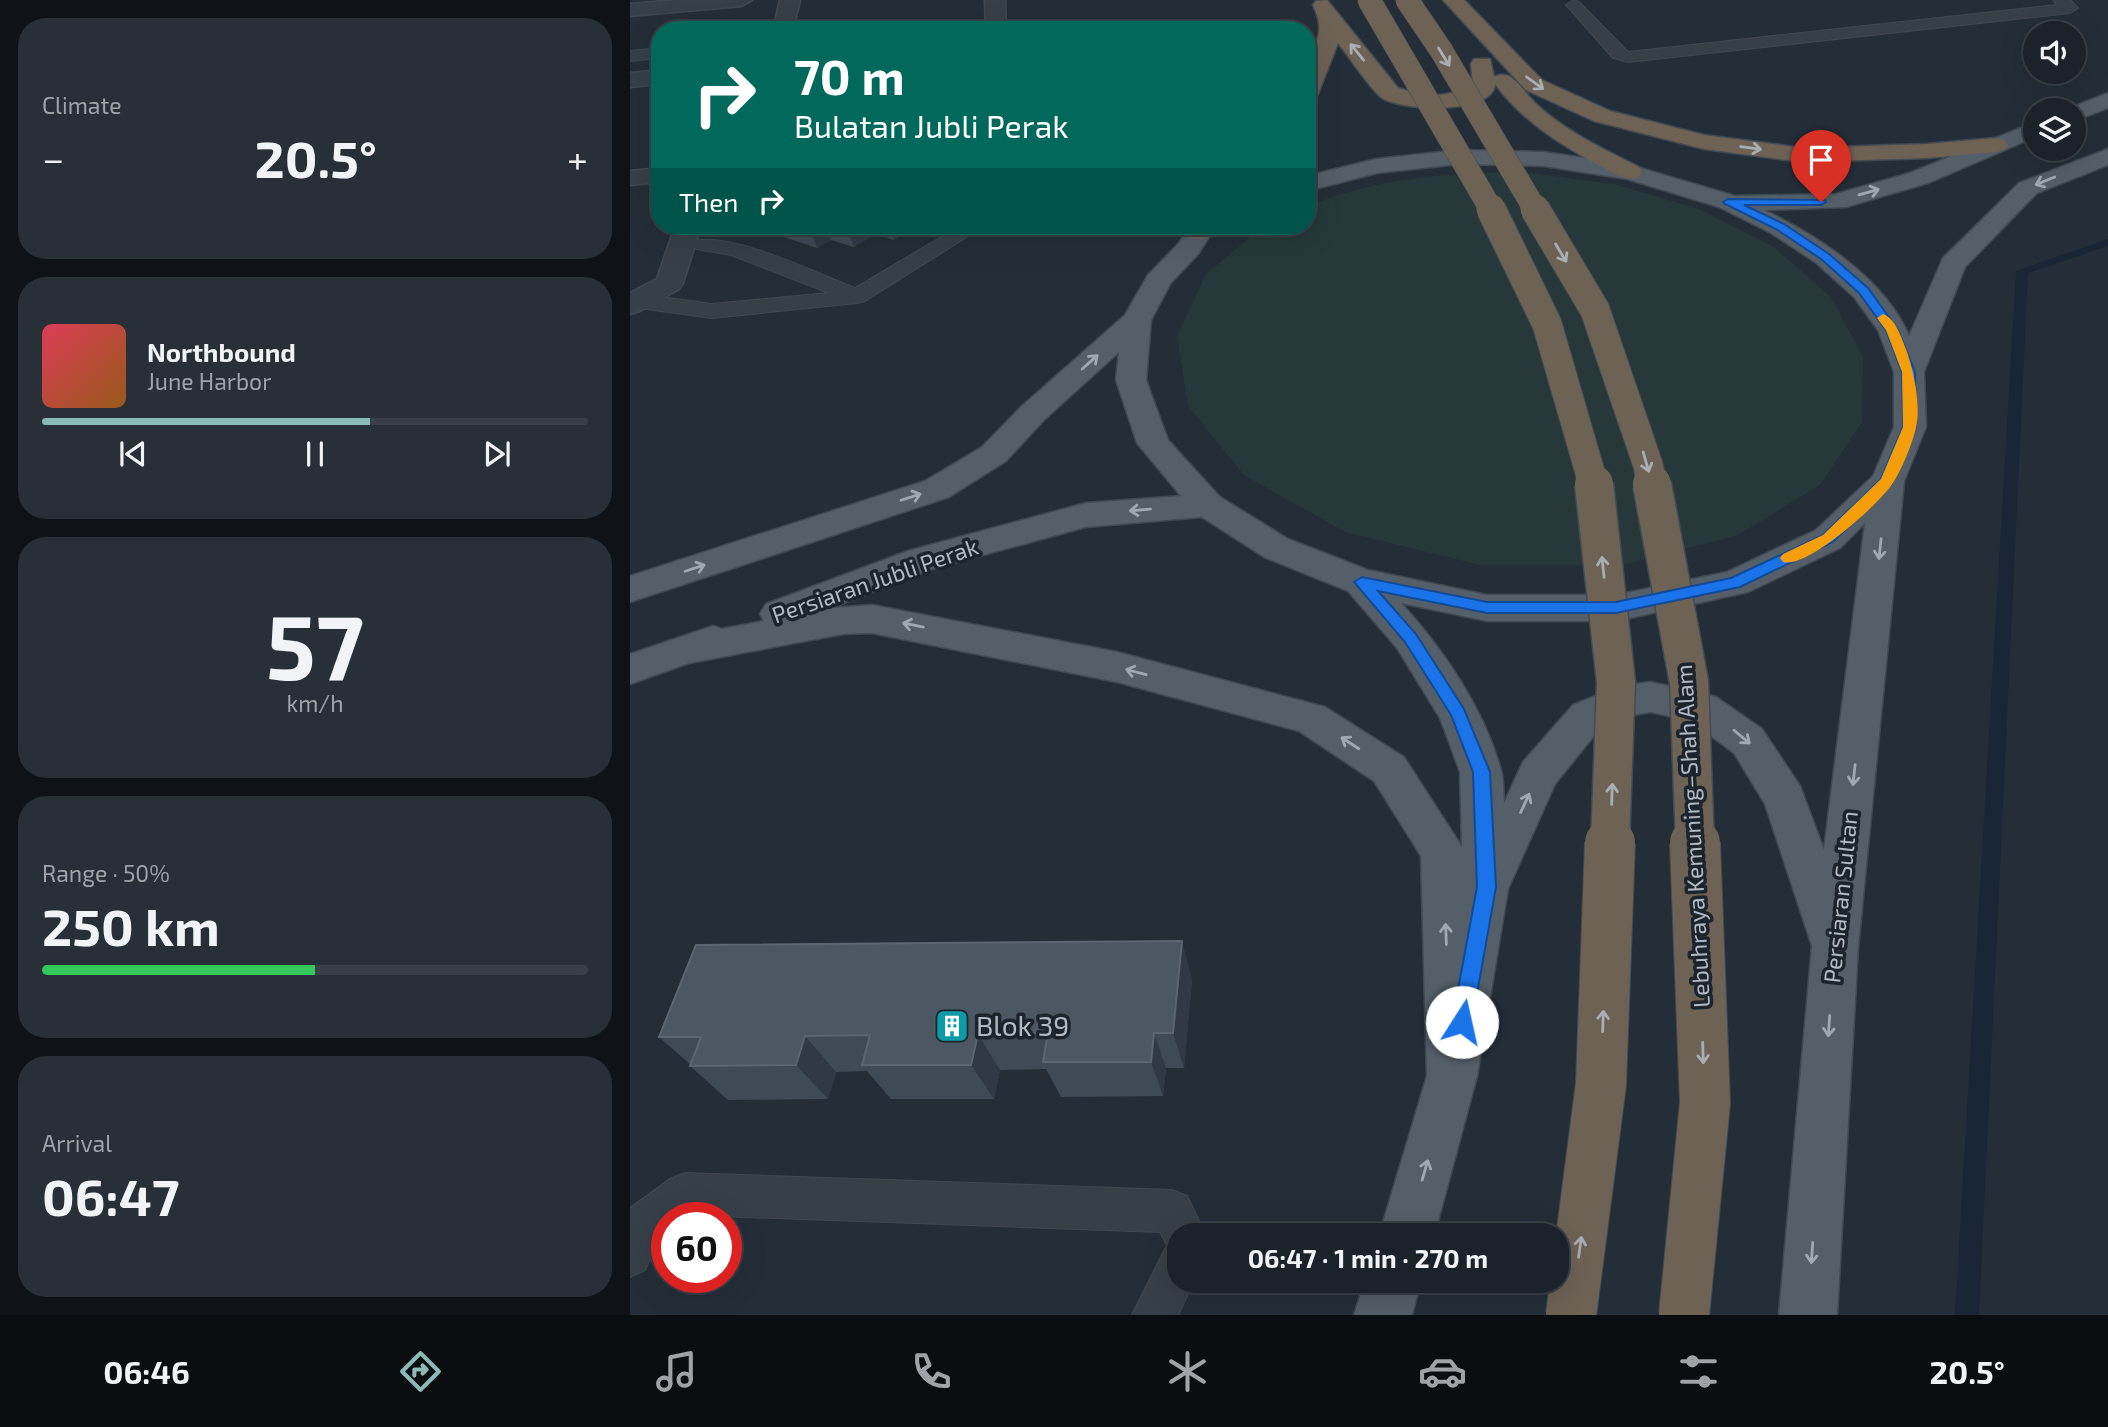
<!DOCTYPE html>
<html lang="en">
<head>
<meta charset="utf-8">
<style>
  :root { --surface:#1b222a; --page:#282f36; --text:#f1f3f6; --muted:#a0a4a8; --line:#393f47; --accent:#8bbbb9 }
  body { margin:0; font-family:"Exo 2",sans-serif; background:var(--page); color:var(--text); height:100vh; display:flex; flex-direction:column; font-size:26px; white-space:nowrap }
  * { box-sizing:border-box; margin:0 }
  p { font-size:23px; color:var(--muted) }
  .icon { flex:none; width:38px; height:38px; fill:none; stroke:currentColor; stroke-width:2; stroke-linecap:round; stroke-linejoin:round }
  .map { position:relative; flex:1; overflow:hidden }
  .panel { display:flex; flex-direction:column; gap:18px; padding:18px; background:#0f1317; width:630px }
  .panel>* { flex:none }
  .hud { position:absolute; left:21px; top:21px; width:665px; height:214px; border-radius:28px; box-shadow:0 7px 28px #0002,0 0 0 2px var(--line); background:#00695c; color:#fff; overflow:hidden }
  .fabs { position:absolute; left:1393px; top:21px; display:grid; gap:14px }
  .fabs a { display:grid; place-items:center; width:63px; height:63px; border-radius:50%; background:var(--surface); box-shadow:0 7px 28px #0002,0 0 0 2px var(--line); font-size:35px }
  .speed { position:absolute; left:21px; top:1202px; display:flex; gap:14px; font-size:35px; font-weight:700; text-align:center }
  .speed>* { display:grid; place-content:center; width:91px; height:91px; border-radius:50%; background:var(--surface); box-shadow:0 7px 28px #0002,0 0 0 2px var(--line); line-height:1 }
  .speed .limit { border:10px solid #d22; background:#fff; color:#111 }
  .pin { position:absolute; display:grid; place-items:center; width:60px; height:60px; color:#fff; margin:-72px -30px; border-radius:50% 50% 50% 0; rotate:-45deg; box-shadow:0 0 7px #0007 }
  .pin .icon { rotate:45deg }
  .me { position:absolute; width:77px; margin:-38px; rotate:10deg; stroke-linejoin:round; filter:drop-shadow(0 0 5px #0008) }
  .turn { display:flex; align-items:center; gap:24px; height:147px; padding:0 28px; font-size:32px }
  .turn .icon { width:91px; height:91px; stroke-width:2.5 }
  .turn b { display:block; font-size:49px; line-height:60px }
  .then { display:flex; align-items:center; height:66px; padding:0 28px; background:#0003; gap:14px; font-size:26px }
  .big { font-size:52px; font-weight:700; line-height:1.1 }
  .panel .widget { flex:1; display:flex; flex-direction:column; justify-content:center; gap:10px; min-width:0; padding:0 24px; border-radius:28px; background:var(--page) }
  .panel .dial { align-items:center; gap:0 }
  .dial b { font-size:91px; line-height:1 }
  .song { display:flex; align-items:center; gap:21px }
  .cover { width:84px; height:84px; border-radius:10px; background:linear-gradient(135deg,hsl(350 70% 55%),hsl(30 70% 35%)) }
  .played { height:7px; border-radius:4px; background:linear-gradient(90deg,var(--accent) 60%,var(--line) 60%) }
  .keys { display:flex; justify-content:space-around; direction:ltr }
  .heat { display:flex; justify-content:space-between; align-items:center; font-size:38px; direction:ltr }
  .charge { height:10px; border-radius:5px; background:linear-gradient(90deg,#34c759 50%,var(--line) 0) }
  .trip { position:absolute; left:537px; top:1223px; width:402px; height:70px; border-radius:28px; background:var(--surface); box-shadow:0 7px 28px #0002,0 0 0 2px var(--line); font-weight:700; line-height:70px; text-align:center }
  .menu { display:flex; height:112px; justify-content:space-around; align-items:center; background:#0b0e11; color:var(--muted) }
  .menu .icon { width:49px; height:49px }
  .menu .on { color:var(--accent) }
  .menu b { font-size:32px; color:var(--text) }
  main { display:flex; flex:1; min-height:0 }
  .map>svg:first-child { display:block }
</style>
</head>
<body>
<main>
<section class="panel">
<div class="widget"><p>Climate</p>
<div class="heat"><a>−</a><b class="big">20.5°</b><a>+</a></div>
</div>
<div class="widget">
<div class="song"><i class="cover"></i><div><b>Northbound</b><p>June Harbor</p></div></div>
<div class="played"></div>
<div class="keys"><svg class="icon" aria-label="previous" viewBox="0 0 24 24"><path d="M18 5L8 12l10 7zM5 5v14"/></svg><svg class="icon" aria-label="pause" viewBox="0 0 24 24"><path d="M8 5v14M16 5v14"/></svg><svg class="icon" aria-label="next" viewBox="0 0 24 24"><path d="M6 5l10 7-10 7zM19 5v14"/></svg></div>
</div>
<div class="widget dial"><b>57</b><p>km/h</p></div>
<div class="widget"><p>Range · 50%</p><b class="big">250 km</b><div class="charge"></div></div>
<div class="widget"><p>Arrival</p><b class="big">06:47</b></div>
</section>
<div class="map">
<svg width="1478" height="1315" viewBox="0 0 1478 1315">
  <rect width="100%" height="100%" fill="#242e38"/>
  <!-- green -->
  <path fill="#263839" d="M894 172 984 184 1069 209 1144 247 1201 297 1233 357 1232 422 1190 485 1108 535 993 565H850L715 532 614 475 558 406 547 336 576 274 633 226H677V207C749 176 817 174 894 172Z"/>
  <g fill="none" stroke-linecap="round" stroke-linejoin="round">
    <!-- stream -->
    <path fill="#182635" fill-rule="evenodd" d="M1478 239V246L1398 273 1349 1315H1325L1386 271Z"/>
    <defs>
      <path id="service" d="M944 0 949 2 998 52 1427 5 1423 0H1440L1448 8 1440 13 998 62 983 58 939 8 936 5Z
        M30 48V58L0 61V51Z
        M330 226H354L235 301 227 303 82 318 9 308 0 304 1 296 9 294 82 304 199 293 101 255 66 249 63 245 66 241C102 232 188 274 225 288Z
        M55 1173 542 1190 557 1196 576 1236H550V1281H564L548 1315H502L535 1249 538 1247 530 1232 61 1215 57 1218H37V1233L29 1239 15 1270 0 1277V1208L40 1179Z"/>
      <path id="minor" d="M46 0H122L112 6 0 16V4Z
        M150 0H170L163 30H143Z
        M355 0H375L376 30H356Z
        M30 70V84L0 87V73Z
        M30 168V182L0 185V171Z
        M45 226H71L53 283 49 289 10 311 0 314V293L27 279Z"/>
      <path id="primary" d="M1478 93V108L1444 121V110H1435Z
        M1405 122V137L1298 183 1216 207 1134 210C1187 235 1256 280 1279 336L1313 258 1389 183 1478 149V165L1407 193 1335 267 1294 372 1296 427 1274 481 1228 948 1207 1315H1149L1182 946 1135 804 1104 753 1061 721 1021 712 996 716 971 727 925 784 878 889 847 1076 804 1236H749L797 1076 791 856 744 781 669 731 487 682 242 633 213 634 59 663 0 684V654L83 626 92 629 134 621 130 614 136 604 278 551 456 503 551 496 507 443 486 380 489 352 414 420 376 461 319 497 0 602V576L295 481 352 447 392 406 495 315 518 275 549 243 560 226H595L591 232 579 237 569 253 540 284 521 320 516 380 538 440 590 497 658 539 738 570 857 595H986L1097 572 1186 530 1243 476 1264 427V372L1248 330 1224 297 1185 262 1141 233 1089 207 997 179 914 166 829 164 747 173 677 191V176L746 159 829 150 914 152 1000 165 1105 196 1206 194 1280 173ZM572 517 634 557 718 591 767 648 810 718 830 772 832 847 774 757 695 707 487 652 242 605 201 608 302 569 456 527ZM1235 523 1194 850 1170 786 1132 729 1086 697 1021 682 990 686 943 705 893 762 874 803C873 792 874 780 871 770 854 709 814 650 771 603L857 621H986L1118 592 1210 548Z
        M735 1281H791L782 1315H724Z"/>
      <path id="motorway" d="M697 0 768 88 788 94 810 95 833 91 843 85 841 64 844 59H860L864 77C882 67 893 92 905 103 935 131 973 149 1009 167L1012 172 1009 177 1000 179 991 177C943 152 898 128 865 84 863 115 772 111 752 98 741 90 718 55 708 43L688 94 685 99 677 101C677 90 675 76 678 66 686 40 696 32 683 5L686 1Z
        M813 0H834L912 80 980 111 1074 135 1172 148 1297 144 1366 138 1374 140 1378 145 1374 150 1366 152 1297 158 1172 162 1074 149 964 121 896 90Z
        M559 226H587C579 238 573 241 559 238L555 232Z"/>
    </defs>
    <!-- service casing -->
    <use href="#service" stroke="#404952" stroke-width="2"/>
    <!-- minor casing -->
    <use href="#minor" stroke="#404952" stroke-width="3"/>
    <!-- primary casing -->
    <use href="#primary" stroke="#404952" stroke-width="3"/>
    <!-- motorway casing -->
    <use href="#motorway" stroke="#424b54" stroke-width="3"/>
    <!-- service -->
    <use href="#service" fill="#374049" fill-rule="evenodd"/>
    <!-- minor -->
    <use href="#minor" fill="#374049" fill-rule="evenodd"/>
    <!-- primary -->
    <use href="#primary" fill="#555f69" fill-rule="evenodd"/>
    <!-- motorway -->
    <use href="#motorway" fill="#6e6255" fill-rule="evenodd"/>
    <defs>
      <path id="motorway-bridge-far3" d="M739 0 862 211
        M777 0 811 50 906 211"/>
      <path id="motorway-bridge-far2" d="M861 209 917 324 964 486
        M905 209 965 310 1018 465 1022 486"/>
      <path id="motorway-bridge-far1" d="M964 484 986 682 980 845
        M1022 484 1059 682 1065 845"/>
      <path id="motorway-bridge" d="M941 1315 971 1084 980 843
        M1054 1315 1075 1103 1065 843"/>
    </defs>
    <!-- motorway-bridge-far3 casing -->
    <use href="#motorway-bridge-far3" stroke="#424b54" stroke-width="24" stroke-linecap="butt"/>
    <!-- motorway-bridge-far2 casing -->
    <use href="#motorway-bridge-far2" stroke="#424b54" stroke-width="31" stroke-linecap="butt"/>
    <!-- motorway-bridge-far1 casing -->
    <use href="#motorway-bridge-far1" stroke="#424b54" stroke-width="41" stroke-linecap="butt"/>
    <!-- motorway-bridge casing -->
    <use href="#motorway-bridge" stroke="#424b54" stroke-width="52" stroke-linecap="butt"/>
    <!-- motorway-bridge-far3 -->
    <use href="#motorway-bridge-far3" stroke="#6e6255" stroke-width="23"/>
    <!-- motorway-bridge-far2 -->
    <use href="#motorway-bridge-far2" stroke="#6e6255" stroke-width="29"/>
    <!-- motorway-bridge-far1 -->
    <use href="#motorway-bridge-far1" stroke="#6e6255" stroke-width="38"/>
    <!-- motorway-bridge -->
    <use href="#motorway-bridge" stroke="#6e6255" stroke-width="50"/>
  </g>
  <!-- wall -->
  <path fill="#3f4a57" d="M130 226H286L264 240 245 234 224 247 201 240 187 248 132 230Z
    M562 979 554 1068H536L533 1096 431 1097 416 1069 370 1070 364 1099H261L237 1071 206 1072 198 1099 98 1100 60 1066V1064L29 1037Z"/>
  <!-- shaded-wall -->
  <path fill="#2f3a46" d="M187 226H196L201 240 187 248 180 230Z
    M222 226H243L245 234 224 247 217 229Z
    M259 226H286L264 240Z
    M552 941 562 979 554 1068 543 1033Z
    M524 1033 536 1068 533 1096 521 1062Z
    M348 1034 370 1070 364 1099 341 1065Z
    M175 1036 206 1072 198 1099 166 1065Z"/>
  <!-- building -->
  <path fill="#4b5763" stroke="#5b6672" stroke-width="2" d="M168 226H187L180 230Z
    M209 226H222L217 229Z
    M552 941 543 1033H524L521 1062H413L418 1033 348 1034 341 1065H232L240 1035 175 1036 166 1065 60 1066 71 1037H29L66 945Z"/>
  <!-- one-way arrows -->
  <defs><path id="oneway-shaft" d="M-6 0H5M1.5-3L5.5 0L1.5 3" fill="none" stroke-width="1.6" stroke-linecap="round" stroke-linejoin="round" transform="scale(1.75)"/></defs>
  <g stroke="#a8aeb4">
    <use href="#oneway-shaft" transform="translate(727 52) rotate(-129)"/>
    <use href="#oneway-shaft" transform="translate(814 57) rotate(59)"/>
    <use href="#oneway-shaft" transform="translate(905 83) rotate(36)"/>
    <use href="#oneway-shaft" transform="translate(1121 148) rotate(8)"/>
    <use href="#oneway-shaft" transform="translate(931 253) rotate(59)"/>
    <use href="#oneway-shaft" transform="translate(1016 462) rotate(74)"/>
    <use href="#oneway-shaft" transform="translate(973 567) rotate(-96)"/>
    <use href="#oneway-shaft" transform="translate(982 794) rotate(-88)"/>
    <use href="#oneway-shaft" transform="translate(973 1021) rotate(-88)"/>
    <use href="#oneway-shaft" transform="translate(1073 1053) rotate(88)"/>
    <use href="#oneway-shaft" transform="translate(950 1247) rotate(-82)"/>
  </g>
  <g stroke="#9fa9b3">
    <use href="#oneway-shaft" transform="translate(1415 181) rotate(158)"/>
    <use href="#oneway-shaft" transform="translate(1239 192) rotate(-16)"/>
    <use href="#oneway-shaft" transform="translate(460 362) rotate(-42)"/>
    <use href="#oneway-shaft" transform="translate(281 497) rotate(-18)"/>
    <use href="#oneway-shaft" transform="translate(510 510) rotate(175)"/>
    <use href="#oneway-shaft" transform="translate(1250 549) rotate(96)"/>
    <use href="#oneway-shaft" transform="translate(65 568) rotate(-18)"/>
    <use href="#oneway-shaft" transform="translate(283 625) rotate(-168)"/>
    <use href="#oneway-shaft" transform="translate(506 672) rotate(-165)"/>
    <use href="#oneway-shaft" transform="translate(1112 737) rotate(40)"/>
    <use href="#oneway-shaft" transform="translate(720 743) rotate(-147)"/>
    <use href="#oneway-shaft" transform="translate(1224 775) rotate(96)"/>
    <use href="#oneway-shaft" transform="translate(895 803) rotate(-65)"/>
    <use href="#oneway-shaft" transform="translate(816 934) rotate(-92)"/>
    <use href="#oneway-shaft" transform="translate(1199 1026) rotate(94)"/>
    <use href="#oneway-shaft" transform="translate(795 1170) rotate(-74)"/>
    <use href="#oneway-shaft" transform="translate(1182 1253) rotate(94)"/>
  </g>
  <!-- route -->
  <path fill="#1a73e8" stroke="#114b97" stroke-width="2" d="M1098 199 1195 200 1196 202 1191 205H1114L1154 224 1199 254 1238 288 1268 330 1285 372 1286 427 1262 484 1203 542 1110 587 986 613H857L748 591 786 634 834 709 860 772 866 887 842 1022 839 1029 832 1032 825 1029 822 1022 847 887 843 772 821 715 775 642 724 582 732 577 857 602H986L1101 578 1193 535 1251 479 1273 427 1272 372 1256 330 1229 293 1191 259 1146 229 1095 204 1093 202Z"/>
  <!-- slow -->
  <path fill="#f59e0b" d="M1253 314C1266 319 1271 337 1276 349 1284 371 1291 405 1286 428 1282 444 1272 469 1263 483 1250 503 1178 569 1153 562L1150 558 1153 554 1193 535 1251 479 1273 427 1272 372 1256 330 1247 318Z"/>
  <!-- icons -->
  <defs>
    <symbol id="building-square" viewBox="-11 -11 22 22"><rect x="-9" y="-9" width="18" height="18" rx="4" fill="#0f9aa8" stroke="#1c252d"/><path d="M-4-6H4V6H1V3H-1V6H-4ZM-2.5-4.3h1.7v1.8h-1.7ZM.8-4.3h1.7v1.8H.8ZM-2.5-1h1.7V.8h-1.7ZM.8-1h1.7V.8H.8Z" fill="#fff"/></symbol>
  </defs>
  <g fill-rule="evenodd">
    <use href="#building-square" x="303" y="1007" width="38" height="38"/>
  </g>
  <g text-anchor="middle" stroke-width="7" stroke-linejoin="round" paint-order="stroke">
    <!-- street labels -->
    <g font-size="23" fill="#b2bbc5" stroke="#1c252d">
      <text transform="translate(245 581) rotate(-19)" y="8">Persiaran Jubli Perak</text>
      <text transform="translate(1063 836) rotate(-93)" y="8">Lebuhraya Kemuning–Shah Alam</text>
      <text transform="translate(1211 897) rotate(-84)" y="8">Persiaran Sultan</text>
    </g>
    <!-- near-poi labels -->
    <g font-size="28" fill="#b2bbc5" stroke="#1c252d" text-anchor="start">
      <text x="346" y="1036">Blok 39</text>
    </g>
  </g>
</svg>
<div class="fabs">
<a><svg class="icon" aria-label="sound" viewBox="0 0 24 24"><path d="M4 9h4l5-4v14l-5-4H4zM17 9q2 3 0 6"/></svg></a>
<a><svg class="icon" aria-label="layers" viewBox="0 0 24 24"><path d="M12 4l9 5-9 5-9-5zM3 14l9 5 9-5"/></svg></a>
</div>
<div class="speed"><div class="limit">60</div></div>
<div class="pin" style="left:1191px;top:202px;background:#d93025"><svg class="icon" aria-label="arrive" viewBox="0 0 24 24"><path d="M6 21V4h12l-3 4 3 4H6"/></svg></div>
<svg class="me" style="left:832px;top:1022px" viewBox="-20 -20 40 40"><circle r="19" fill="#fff"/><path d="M0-13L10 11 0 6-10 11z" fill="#1a73e8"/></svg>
<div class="trip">06:47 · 1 min · 270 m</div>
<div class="hud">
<div class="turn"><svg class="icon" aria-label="right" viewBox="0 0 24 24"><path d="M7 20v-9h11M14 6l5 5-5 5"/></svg><div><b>70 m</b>Bulatan Jubli Perak</div></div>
<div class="then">Then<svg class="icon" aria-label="right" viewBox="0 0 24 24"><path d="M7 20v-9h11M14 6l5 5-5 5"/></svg></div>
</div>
</div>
</main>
<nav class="menu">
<b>06:46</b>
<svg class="icon on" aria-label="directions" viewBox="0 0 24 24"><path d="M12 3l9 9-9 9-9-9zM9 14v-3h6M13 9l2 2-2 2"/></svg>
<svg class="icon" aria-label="music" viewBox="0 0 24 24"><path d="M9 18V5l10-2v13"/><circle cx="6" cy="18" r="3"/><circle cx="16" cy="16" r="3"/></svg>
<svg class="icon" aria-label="phone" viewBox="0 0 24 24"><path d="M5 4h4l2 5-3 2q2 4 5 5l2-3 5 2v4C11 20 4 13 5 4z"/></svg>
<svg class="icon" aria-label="climate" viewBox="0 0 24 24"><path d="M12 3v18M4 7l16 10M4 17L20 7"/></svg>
<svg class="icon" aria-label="car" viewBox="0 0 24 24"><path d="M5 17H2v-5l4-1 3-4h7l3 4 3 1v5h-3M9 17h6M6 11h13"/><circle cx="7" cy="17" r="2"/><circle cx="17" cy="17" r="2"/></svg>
<svg class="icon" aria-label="filters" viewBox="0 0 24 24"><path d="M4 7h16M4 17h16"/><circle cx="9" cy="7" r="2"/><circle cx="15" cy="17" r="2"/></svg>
<b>20.5°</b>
</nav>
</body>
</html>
